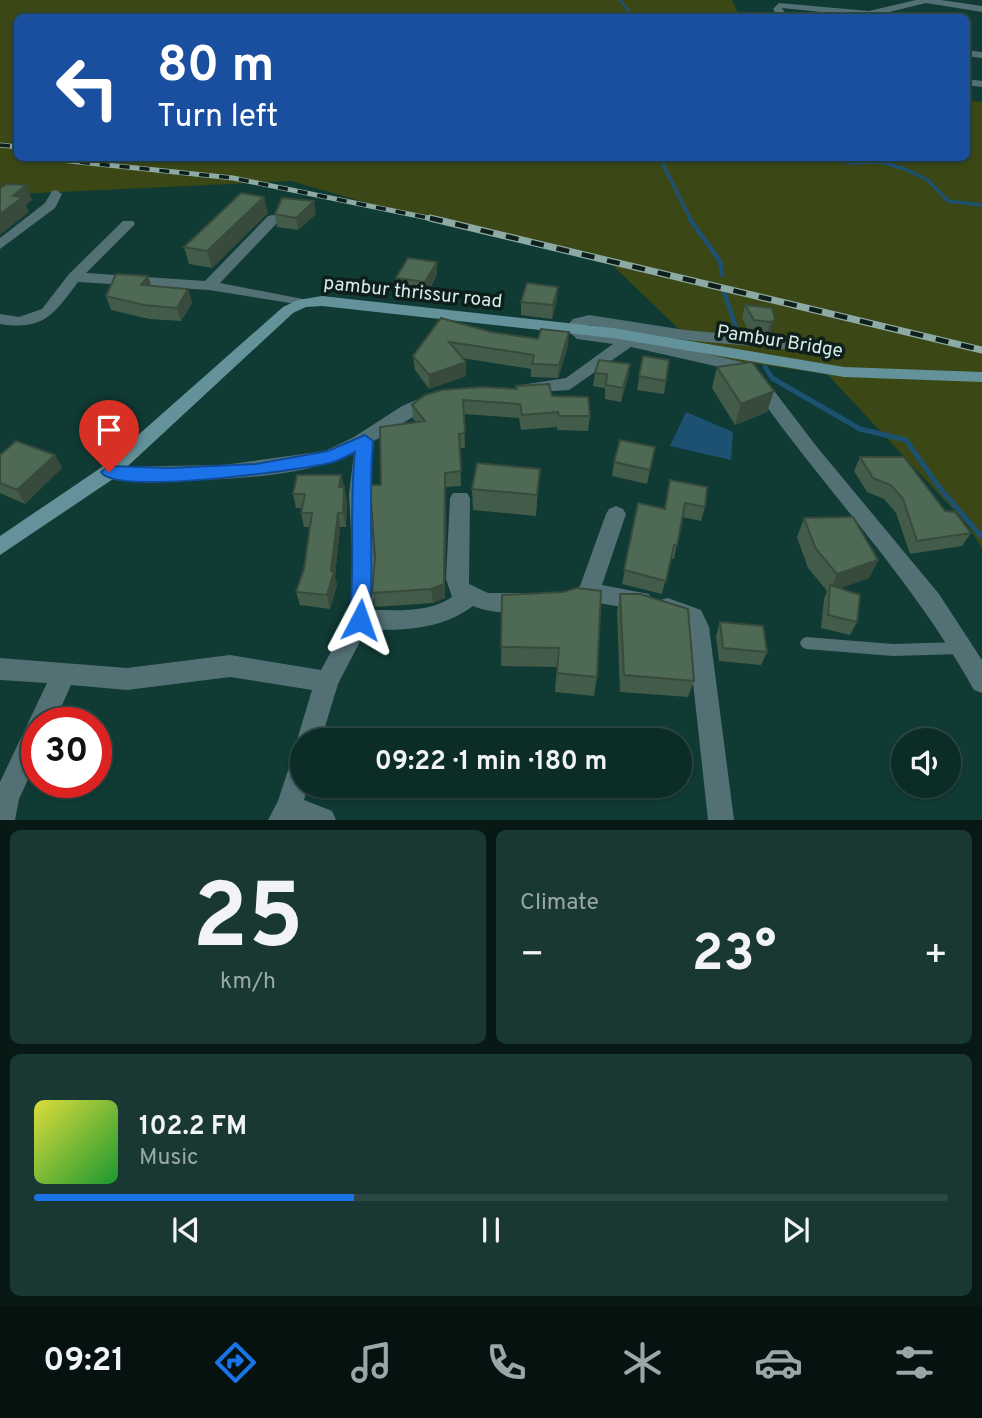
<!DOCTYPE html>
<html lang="en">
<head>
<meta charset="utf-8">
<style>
  :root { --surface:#0c2c27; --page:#1a3833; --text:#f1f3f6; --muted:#9aa7a7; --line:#2c4844; --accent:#1a73e8 }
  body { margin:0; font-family:Overpass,sans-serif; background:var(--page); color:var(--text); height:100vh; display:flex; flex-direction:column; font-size:26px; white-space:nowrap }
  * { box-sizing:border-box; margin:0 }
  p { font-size:23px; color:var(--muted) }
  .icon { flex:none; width:38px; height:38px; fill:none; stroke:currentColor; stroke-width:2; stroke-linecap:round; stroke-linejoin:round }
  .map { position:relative; height:820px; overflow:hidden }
  .drawer { display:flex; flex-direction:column; gap:10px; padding:10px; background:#071815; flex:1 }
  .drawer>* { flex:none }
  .top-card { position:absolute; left:14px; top:14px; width:956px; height:147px; border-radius:10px; box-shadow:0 2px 5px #0004,0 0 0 2px var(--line); background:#1a4fa0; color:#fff; overflow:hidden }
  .controls { position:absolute; left:891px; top:728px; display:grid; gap:14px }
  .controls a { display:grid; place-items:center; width:70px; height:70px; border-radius:50%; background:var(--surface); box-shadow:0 2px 5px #0004,0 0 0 2px var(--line); font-size:35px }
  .speed { position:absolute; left:21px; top:707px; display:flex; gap:14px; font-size:35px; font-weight:700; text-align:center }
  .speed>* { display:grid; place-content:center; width:91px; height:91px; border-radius:50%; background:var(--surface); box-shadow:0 2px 5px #0004,0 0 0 2px var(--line); line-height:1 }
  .speed .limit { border:10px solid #d22; background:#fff; color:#111 }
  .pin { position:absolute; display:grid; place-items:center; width:60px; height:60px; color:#fff; margin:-72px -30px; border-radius:50% 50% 50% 0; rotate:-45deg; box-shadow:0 0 7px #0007 }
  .pin .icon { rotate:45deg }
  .me { position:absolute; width:77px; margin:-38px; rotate:4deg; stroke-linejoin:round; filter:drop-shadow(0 0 5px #0008) }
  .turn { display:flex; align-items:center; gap:24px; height:147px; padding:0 28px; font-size:32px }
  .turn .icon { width:91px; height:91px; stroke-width:2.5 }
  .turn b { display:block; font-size:49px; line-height:60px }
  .big { font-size:52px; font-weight:700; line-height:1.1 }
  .drawer .tile { flex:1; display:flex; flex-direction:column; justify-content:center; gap:10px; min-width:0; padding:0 24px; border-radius:10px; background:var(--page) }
  .drawer .dial { align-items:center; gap:0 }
  .dial b { font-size:91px; line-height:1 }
  .song { display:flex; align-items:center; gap:21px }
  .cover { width:84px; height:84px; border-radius:10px; background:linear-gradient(135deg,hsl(60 70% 55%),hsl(130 70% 35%)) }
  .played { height:7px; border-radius:4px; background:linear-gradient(90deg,var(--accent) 35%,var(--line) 35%) }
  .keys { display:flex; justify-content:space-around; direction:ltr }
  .heat { display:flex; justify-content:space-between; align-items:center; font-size:38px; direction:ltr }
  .drawer .tiles { flex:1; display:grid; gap:10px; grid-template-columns:1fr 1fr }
  .tile:last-child { grid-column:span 2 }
  .trip { position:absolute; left:290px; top:728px; width:402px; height:70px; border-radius:35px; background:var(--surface); box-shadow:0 2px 5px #0004,0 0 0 2px var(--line); font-weight:700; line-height:70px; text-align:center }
  .menu { display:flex; height:112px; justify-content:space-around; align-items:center; background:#051210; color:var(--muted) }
  .menu .icon { width:49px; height:49px }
  .menu .on { color:var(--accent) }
  .menu b { font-size:32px; color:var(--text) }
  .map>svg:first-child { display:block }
</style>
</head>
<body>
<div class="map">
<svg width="982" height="820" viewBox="0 0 982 820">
  <rect width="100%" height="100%" fill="#103a34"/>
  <!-- green -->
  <path fill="#3b4715" d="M0 0H732L740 17 18 18V158H966V100L982 102V548L966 523 827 374 708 357 608 261 450 227 291 181 17 194 0 200Z"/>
  <!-- water -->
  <path fill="#1d5171" d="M686 412 733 432 731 460 670 446Z"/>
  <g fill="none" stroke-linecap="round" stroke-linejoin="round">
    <!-- stream-far3 -->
    <path stroke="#1d5171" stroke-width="2.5" d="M620 0 634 18"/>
    <!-- stream-far2 -->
    <path stroke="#1d5171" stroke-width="3.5" d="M660 158 691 220
      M831 158 850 163 881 162 905 169 928 180 948 201 982 205"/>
    <!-- stream-far1 -->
    <path stroke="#1d5171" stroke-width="4.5" d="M689 218 720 261 722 275
      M724 292 737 330 752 338
      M765 367 770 375"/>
    <!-- stream -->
    <path stroke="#1d5171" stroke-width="5" d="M769 373 772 378 860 429 906 440 939 487 982 537"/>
    <!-- service -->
    <path fill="#537075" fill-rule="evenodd" d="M806 637 893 644 960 642 964 644 966 648 964 652 960 654 893 656 806 649 802 647 800 643 802 639Z"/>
    <!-- minor -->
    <path fill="#537075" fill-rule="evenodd" d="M916 0H941L982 6V12L926 3 869 17 782 8 788 18H779L773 9 779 3 869 11Z
      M966 50 982 52V58L966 56Z
      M966 79 982 81V87L966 85Z
      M56 190 62 194 55 208 0 249V238L45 203 52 191Z
      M273 215 278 216V222L220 283 308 300 311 303 308 306 209 290 78 282C54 314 44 331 0 324V314L19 317 42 309 69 274 123 221H133L135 224 86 273 205 281 268 216Z
      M589 315 685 330 843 345 845 349 837 354 685 340 589 325 582 327 587 332 628 336 742 362 759 371 817 447 939 594 982 660V693L974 690C911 576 820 485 747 379L737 371 631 347 569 390 521 393 518 389 521 385 566 378 613 344 577 339 565 328 573 319Z
      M433 393 442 399 374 441 369 494 375 571 372 610C400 610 428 613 452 597L446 579 450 498 453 493H467L470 498 469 584 488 593H524L532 595 535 602 532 609C514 615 490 613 473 606 440 630 406 630 366 630L338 684 321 740H303V786H308L304 800 332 811 336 820H268L278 801 294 752 301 749 297 740 312 690 230 677 127 690 71 685 54 723H37V760L19 799 15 820H0V782L47 683 0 680V658L127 668 230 655 321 670 349 619 353 571 349 494 354 453C294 483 177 482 109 479L102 477 100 472 102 467 224 465 325 451 354 437 402 406Z
      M616 506 623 509 626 514 602 585 649 594 652 601 649 608 641 610 592 602 579 607 571 605 568 598 571 591 580 586 606 514 609 509Z
      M668 598 701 610 709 627 734 820H708L687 627 685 624 660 614 657 607 660 600Z"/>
    <!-- secondary -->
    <path fill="#63929a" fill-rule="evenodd" d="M322 296 613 328 844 367 982 372V382L844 377 613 338 322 306 306 307 293 313 116 477 0 555V536L102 467 283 307 298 300Z"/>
    <defs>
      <path id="rail-far1" d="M0 145 18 147
        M40 158 233 178 438 220"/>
      <path id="rail" d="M430 218 982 350"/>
    </defs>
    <!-- rail-far1 casing -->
    <use href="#rail-far1" stroke="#8daaa5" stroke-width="5"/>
    <!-- rail casing -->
    <use href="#rail" stroke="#8daaa5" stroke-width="7"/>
    <!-- rail-far1 -->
    <use href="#rail-far1" stroke="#0d1e1b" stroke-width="3.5" stroke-dasharray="10" stroke-linecap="butt"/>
    <!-- rail -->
    <use href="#rail" stroke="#0d1e1b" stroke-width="4.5" stroke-dasharray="13" stroke-linecap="butt"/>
  </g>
  <!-- wall -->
  <path fill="#435b49" d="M268 213 212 268 189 264 184 247Z
    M275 214H316L298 230 277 227Z
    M437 275 426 296 398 291 396 278Z
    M148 276 151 286 188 289 192 303 181 321 149 319 111 310 106 296Z
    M557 300 552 319 521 315V302Z
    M745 305 772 308 771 333 767 335 750 333 742 318Z
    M441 318 491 332 568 346 558 378 531 377V369L462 358 466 362V376L429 389 415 370 413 356Z
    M643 356 666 381 664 394 637 390Z
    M630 364 628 377 621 402 605 399V388L593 386 595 373Z
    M717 367 767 412 735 425 712 388Z
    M425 395 552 396 590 416 588 431 557 430V427L521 430 519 418 464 414 465 448H460L461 486 446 487 445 598 433 603 375 607 372 593 381 485 416 422 413 419 412 405Z
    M655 447 647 484 612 476 614 462Z
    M0 455H55L62 468 25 504 0 493Z
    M860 457 945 511 971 533 962 546 910 554 896 513 884 499 867 492 854 471Z
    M341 475 347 501 346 527H340L335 577 337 585 330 609 300 605 296 592 304 569 311 527H304L301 513 302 508H296L293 494Z
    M670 480 705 507 701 521 682 517 674 559H671L662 594 622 584 638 503 664 509Z
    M472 489H538L536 516 473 510Z
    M804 518 878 560 869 578 840 588 857 622 850 635 821 628 824 599 827 591 808 568 797 537Z
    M620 594 694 681 688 697 620 692 617 612Z
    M502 595 597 677 594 696 555 692 557 667 501 666Z
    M720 622 767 652 761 665 719 661 716 636Z"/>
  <!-- shaded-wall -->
  <path fill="#374a3c" d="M26 185 32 200 26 205 29 212 0 235V214L13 196Z
    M264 197 268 213 212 268 207 251Z
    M314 201 316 214 298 230 296 218Z
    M437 262V275L426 296 425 282Z
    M148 276 152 289 141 285Z
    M558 287 557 300 552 319 553 305Z
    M188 289 192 303 181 321 177 308Z
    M775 319 771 333 767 335 771 322Z
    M569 332 568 346 558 378 559 365Z
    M466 362V376L429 389V375Z
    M630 364 628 377 621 402 623 388Z
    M774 391 767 412 735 425 741 404Z
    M55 455 62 468 25 504 17 490Z
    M445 473V598L433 603 431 589Z
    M341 475 343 489 339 487Z
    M344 487 347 501 346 527 343 513Z
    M338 513 340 527 335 577 337 585 330 609 327 595 331 571Z
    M878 560 869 578 830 592 837 574Z"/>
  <!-- building -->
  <path fill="#4e6a55" stroke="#374a3c" stroke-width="2" d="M7 184 26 185 13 196 23 197 0 214V188Z
    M241 193 264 197 207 251 184 247Z
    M282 198 314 201 296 218 275 214Z
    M408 258 437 262 425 282 396 278Z
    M116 274 148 276 141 285 188 289 177 308 144 305 106 296Z
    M527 283 558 287 553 305 521 302Z
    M745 305 772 308 775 319 771 322 754 320Z
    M441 318 491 332 538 339 541 329 569 332 559 365 532 364 534 355 449 342 466 362 429 375 413 356Z
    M643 356 669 360 666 381 639 376Z
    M599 360 630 364 623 388 606 385 607 374 595 373Z
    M752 362 774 391 741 404 717 367Z
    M549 384 552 396 588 397 590 416H559L558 412 522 415 520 404 463 400 465 433 459 434 461 471 445 473 444 584 431 589 372 593 375 557 370 485H381L380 427 425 421 412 405 425 395 442 390 481 387 517 389 516 386Z
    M620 440 655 447 650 470 614 462Z
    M16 441 55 455 17 490 0 483V455Z
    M860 457H904L945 511 955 512 971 533 917 541 903 499 891 485 873 478Z
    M477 463 540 469 537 495 472 489Z
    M297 475H341L339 487H344L343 513H338L331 571 334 572 327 595 296 592 304 569 312 513H301L305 494H293Z
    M670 480 707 487 705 507 685 503 677 546 674 545 666 581 624 570 638 503 665 509Z
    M853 517 878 560 837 574 816 549 804 518Z
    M830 585 860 595 857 622 828 615Z
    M577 588 601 591 597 677 557 673 559 648 501 647 502 595 563 592Z
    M620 594H640L688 609 694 681 624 675Z
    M720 622 763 626 767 652 723 648Z"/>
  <!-- route -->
  <path fill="#1a73e8" stroke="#114b97" stroke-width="2" d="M365 435 373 441C368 501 374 560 370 620L367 626 360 629 353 626 350 620C355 564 349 508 355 452 347 456 339 461 330 463 300 470 115 496 101 472L109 466 170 468 256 464 328 451Z"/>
  <g text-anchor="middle" stroke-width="7" stroke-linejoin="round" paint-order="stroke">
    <!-- street labels -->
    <g font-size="19" fill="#d6ece7" stroke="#0d1e1b">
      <text transform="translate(413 291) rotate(6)" y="7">pambur thrissur road</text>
      <text transform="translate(780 340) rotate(9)" y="7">Pambur Bridge</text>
    </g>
  </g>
</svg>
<div class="controls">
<a><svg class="icon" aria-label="sound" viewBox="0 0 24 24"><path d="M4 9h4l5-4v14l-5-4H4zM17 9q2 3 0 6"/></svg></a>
</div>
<div class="speed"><div class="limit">30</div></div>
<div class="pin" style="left:109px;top:472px;background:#d93025"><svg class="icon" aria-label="arrive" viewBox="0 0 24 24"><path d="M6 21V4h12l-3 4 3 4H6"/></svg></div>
<svg class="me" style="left:360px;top:620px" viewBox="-20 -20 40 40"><path d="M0-17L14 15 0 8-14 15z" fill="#1a73e8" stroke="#fff" stroke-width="4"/></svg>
<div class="trip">09:22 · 1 min · 180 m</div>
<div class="top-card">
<div class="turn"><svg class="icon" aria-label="left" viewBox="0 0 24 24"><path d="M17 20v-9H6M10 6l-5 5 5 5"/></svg><div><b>80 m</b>Turn left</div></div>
</div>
</div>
<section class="drawer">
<div class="tiles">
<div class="tile dial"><b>25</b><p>km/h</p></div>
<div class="tile"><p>Climate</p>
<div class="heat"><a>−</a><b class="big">23°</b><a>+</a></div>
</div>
<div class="tile">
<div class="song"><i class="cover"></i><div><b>102.2 FM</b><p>Music</p></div></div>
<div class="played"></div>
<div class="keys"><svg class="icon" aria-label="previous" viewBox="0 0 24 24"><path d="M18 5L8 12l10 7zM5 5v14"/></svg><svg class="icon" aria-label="pause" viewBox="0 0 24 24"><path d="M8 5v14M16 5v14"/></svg><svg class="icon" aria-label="next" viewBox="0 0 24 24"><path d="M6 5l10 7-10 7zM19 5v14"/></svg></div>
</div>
</div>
</section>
<nav class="menu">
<b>09:21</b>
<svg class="icon on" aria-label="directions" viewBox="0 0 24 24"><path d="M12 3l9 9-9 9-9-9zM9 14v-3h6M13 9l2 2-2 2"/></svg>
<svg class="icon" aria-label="music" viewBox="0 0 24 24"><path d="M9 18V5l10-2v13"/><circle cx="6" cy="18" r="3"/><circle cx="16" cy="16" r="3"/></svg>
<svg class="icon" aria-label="phone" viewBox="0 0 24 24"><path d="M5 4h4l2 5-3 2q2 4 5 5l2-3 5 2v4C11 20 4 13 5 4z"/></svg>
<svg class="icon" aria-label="climate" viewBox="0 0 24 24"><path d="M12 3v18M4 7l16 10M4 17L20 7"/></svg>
<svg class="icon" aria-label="car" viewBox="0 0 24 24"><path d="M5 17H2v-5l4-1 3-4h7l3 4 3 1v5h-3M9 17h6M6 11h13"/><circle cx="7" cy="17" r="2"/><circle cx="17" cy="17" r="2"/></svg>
<svg class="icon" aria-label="filters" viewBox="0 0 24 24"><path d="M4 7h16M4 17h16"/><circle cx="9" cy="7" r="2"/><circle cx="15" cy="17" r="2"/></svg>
</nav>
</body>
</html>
